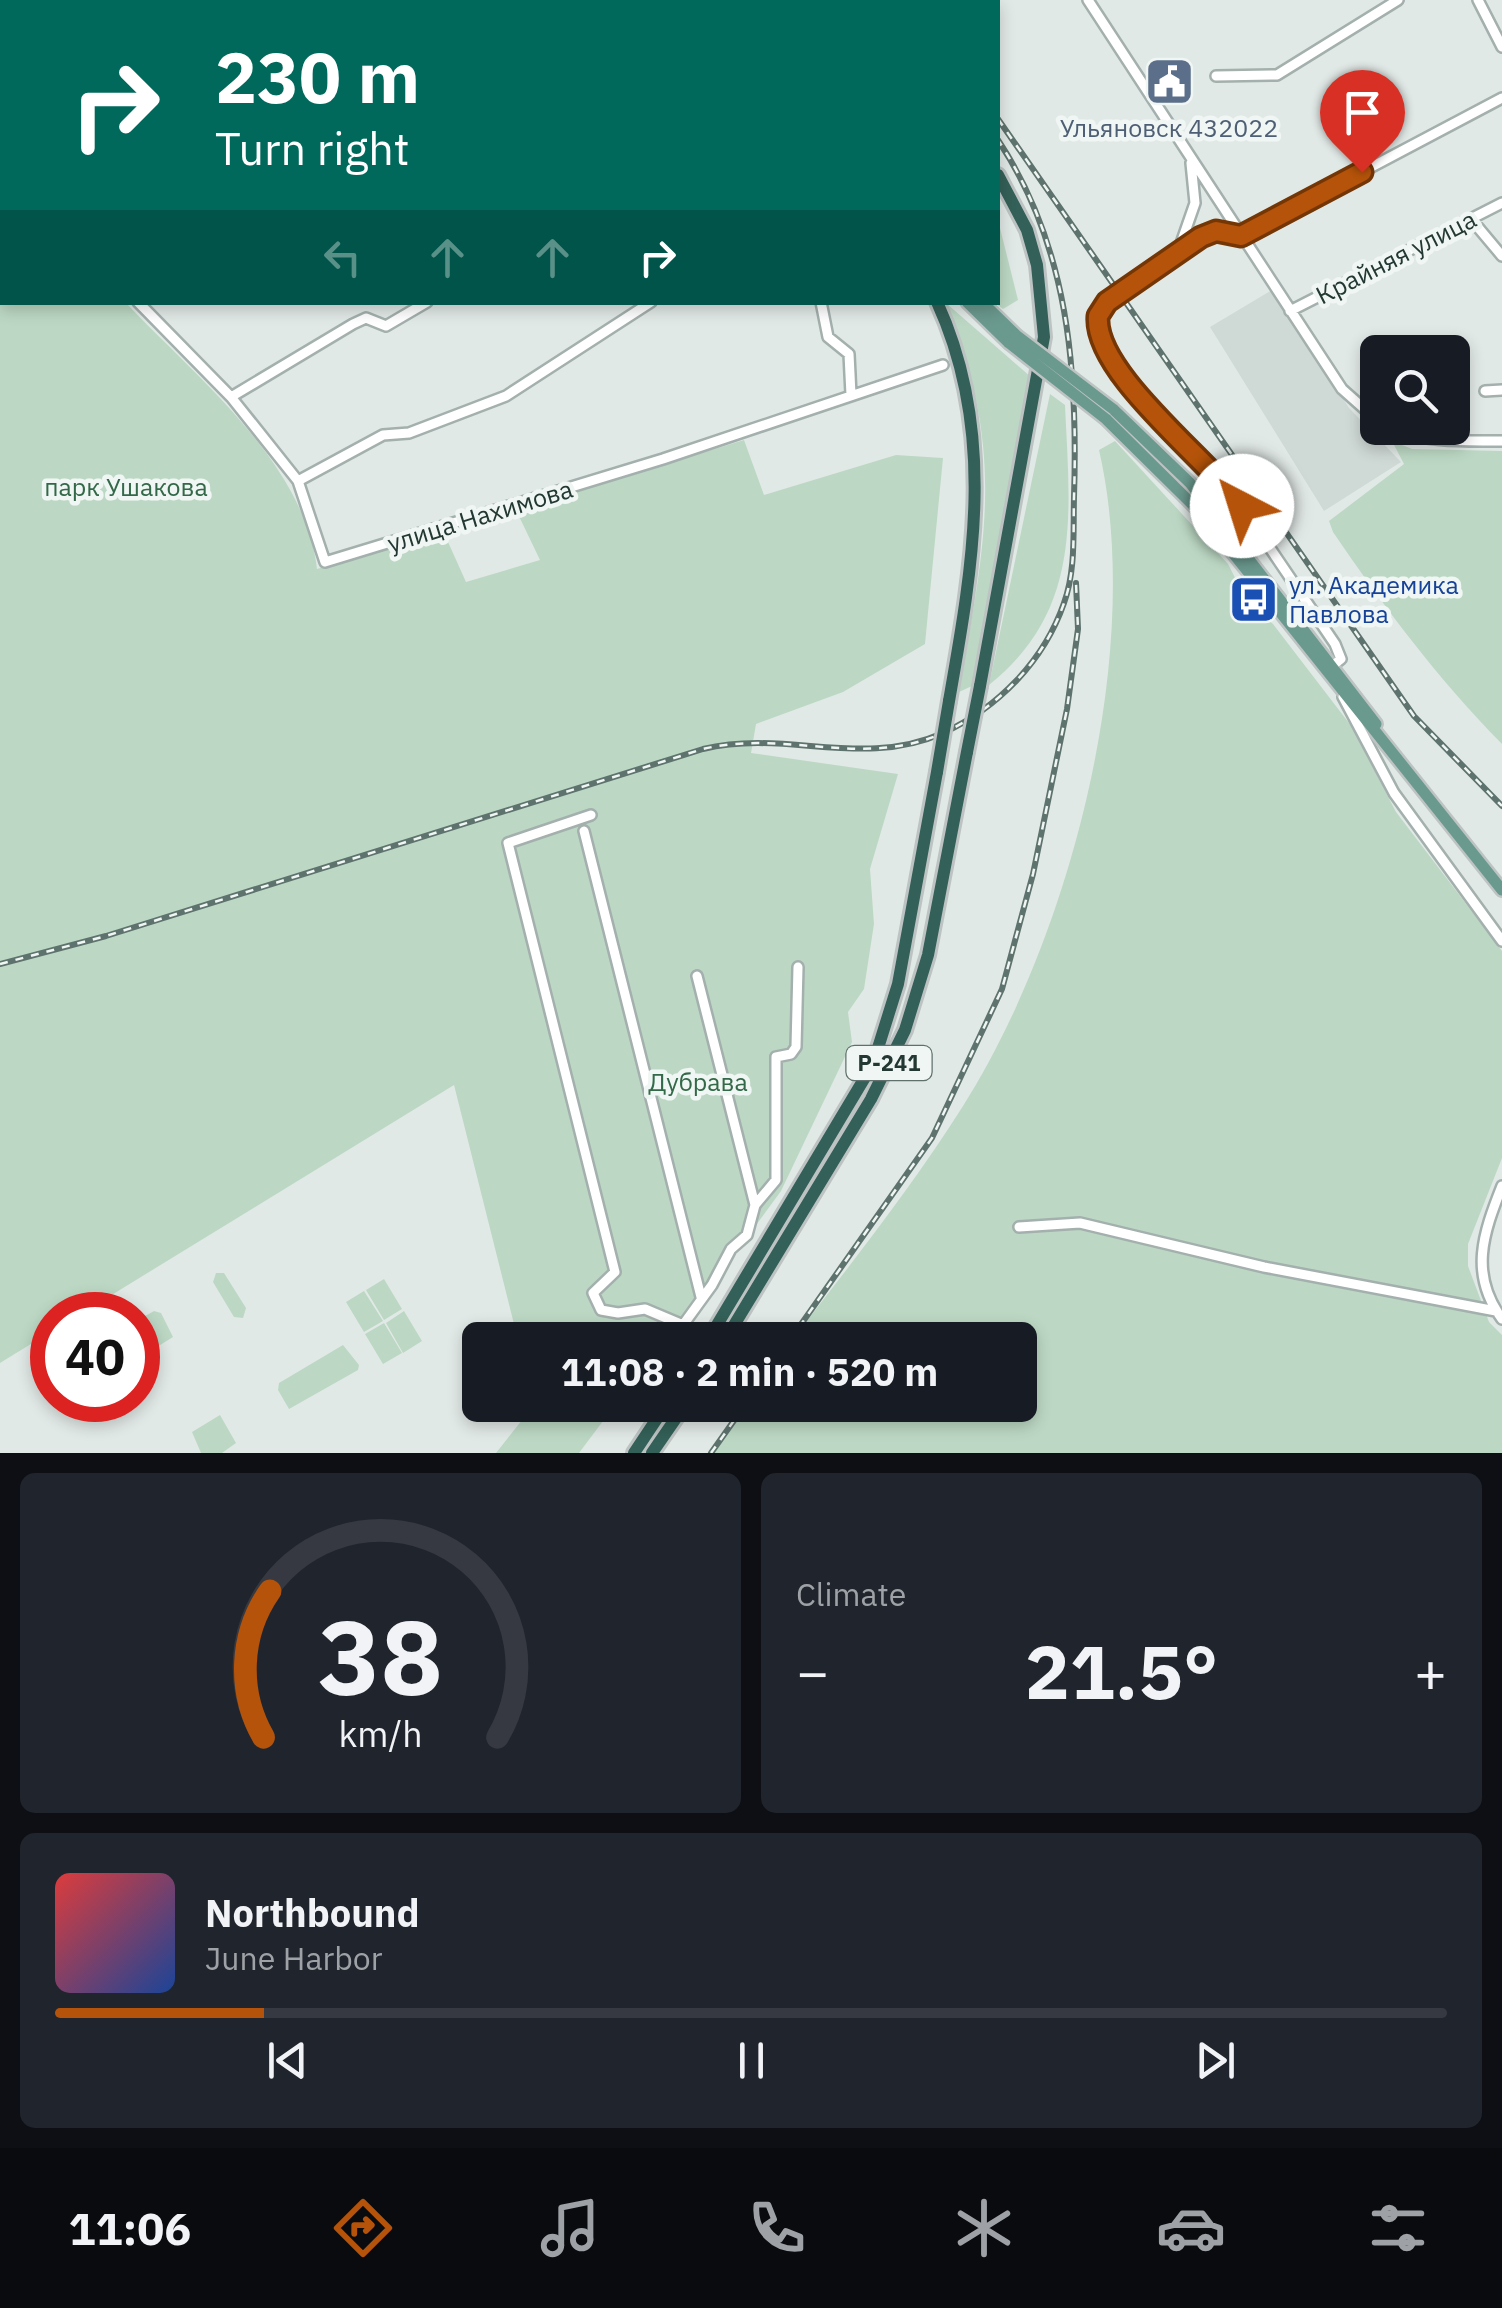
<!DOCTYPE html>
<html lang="en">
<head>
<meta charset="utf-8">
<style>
  :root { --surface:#171b24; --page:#20242c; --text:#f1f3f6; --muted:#9ea1a6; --line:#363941; --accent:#b45309 }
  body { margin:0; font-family:"IBM Plex Sans",sans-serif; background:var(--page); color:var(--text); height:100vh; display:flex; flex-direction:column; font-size:38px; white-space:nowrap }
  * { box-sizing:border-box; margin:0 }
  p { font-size:32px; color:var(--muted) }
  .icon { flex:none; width:55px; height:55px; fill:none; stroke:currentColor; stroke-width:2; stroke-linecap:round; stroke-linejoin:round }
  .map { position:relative; height:1453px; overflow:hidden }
  .drawer { display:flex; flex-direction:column; gap:20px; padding:20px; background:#0d0f14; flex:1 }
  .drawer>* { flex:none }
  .banner { position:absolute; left:0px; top:0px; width:1000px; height:305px; box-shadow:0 5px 15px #0003; background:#00695c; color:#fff; overflow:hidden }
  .tools { position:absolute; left:1360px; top:335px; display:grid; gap:20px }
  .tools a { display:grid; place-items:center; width:110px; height:110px; border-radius:15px; background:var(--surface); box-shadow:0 5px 15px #0003; font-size:50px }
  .speed { position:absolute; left:30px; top:1292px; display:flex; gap:20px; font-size:50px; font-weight:700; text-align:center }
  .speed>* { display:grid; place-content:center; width:130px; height:130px; border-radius:50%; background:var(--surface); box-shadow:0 5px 15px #0003; line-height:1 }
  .speed .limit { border:15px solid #d22; background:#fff; color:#111 }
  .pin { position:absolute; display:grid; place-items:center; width:85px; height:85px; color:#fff; margin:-102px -42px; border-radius:50% 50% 50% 0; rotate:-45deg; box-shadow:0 0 10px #0007 }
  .pin .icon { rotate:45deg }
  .me { position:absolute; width:110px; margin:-55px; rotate:320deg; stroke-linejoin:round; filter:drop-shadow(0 0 8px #0008) }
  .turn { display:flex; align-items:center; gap:35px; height:210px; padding:0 50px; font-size:45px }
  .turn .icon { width:130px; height:130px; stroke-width:2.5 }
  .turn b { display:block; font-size:70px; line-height:85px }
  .lanes { display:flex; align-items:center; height:95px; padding:0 50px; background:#0003; justify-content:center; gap:50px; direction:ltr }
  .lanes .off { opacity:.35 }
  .big { font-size:75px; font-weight:800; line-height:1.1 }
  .drawer .widget { flex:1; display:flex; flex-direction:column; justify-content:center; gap:15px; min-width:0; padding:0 35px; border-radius:15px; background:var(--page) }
  .drawer .dial { align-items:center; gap:0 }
  .dial svg { height:260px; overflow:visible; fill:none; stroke:var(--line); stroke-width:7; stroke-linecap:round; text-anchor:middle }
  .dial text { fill:var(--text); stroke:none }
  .song { display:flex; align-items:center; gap:30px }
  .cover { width:120px; height:120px; border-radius:15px; background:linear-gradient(135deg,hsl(0 70% 55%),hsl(220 70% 35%)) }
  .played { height:10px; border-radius:5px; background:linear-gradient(90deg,var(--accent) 15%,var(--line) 15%) }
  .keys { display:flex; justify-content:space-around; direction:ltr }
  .heat { display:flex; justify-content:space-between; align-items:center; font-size:55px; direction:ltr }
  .drawer .tiles { flex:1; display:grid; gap:20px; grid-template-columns:1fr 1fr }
  .widget:last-child { grid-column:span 2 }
  .trip { position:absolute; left:462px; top:1322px; width:575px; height:100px; border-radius:15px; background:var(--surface); box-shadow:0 5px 15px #0003; font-weight:800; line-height:100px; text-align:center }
  .dock { display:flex; height:160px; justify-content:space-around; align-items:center; background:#090b0e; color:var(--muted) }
  .dock .icon { width:70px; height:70px }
  .dock .current { color:var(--accent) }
  .dock b { font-size:45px; color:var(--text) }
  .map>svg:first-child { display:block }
</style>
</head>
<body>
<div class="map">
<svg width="1502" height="1453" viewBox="0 0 1502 1453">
  <rect width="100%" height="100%" fill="#e1e9e6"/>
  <!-- built -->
  <path fill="#cfd9d5" d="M1272 290 1349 408 1401 462 1324 511 1210 327Z"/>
  <!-- green -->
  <path fill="#bcd8c4" d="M0 168 2 302 126 303C196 377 305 463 317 569L444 533 466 582 540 560 516 510 744 440 764 495 896 455 943 458 925 644 843 692 756 724 751 753 898 774 870 869 874 924 864 989 848 1012 852 1042 781 1191 683 1325 667 1340H518L454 1085 79 1315H52V1331L0 1363Z
    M998 220 1018 300 1003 309 995 303Z
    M946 303 1031 377 972 686 959 692C986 538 1006 453 946 303Z
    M1050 394 1065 405C1070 514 1083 610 989 685Z
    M1115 441 1228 564 1248 603 1273 624 1352 727 1396 812 1502 951V1158L1468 1244V1266L1489 1322 1502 1335V1453H714L745 1405H1020V1340H792C851 1264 911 1188 963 1106 1071 935 1145 650 1099 450Z
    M1392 441 1412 449 1502 451V744C1438 679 1384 607 1333 532L1329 521 1404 464Z
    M216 1273H224L246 1308 243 1318 234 1317 213 1282Z
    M384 1279 402 1309 384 1320 366 1290Z
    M364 1291 383 1321 364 1332 346 1302Z
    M154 1311 161 1313 173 1337 144 1355 138 1350V1320Z
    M404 1311 422 1341 403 1353 386 1323Z
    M384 1323 402 1353 383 1364 365 1334Z
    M343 1345 359 1365 358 1370 289 1409 278 1390 279 1383Z
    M534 1405H615L579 1453H496Z
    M220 1415 236 1443 222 1453H201L192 1432Z"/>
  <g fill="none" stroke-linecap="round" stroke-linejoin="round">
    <defs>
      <path id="minor" d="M259 0 260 2
        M1088 0 1342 389 1378 421
        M1478 0 1502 47
        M65 2 68 0
        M220 2 223 0
        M413 2 417 0
        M615 2 619 0
        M1216 76 1277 75 1398 0
        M0 77 2 76
        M0 152 2 155
        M1471 219 1502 256
        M1241 236 1217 231 1178 252 1107 302 1097 322 1111 361 1133 391 1234 495 1335 644 1341 659 1327 670
        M1241 236 1502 98
        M1179 249 1195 203 1191 163
        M138 302 231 397 298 481 325 562 663 459 943 365
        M821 302 828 337 849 354 851 395
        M1290 311 1502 203
        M1485 391 1502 390
        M231 397 353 324 366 318 386 326 427 302
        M1391 428C1427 443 1463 441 1502 441
        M298 481 383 435 409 433 506 396 651 302
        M1343 697 1394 793 1502 941
        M591 815 508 843 615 1272 593 1293 601 1310 618 1313 645 1309 683 1325 712 1285 731 1249 747 1235 755 1205 776 1180V1057L791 1054 796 1047 798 967
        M584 831 701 1297
        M697 976 755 1205
        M1502 1186C1483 1234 1469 1274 1502 1319
        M1019 1227 1080 1223 1264 1267 1496 1311"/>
      <path id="major" d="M725 0 727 2
        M967 302 1009 343
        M982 302 1016 335
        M1113 409 1190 483 1376 724
        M1106 419 1201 513 1502 890"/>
      <path id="highway" d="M710 0 712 2
        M739 0 742 2
        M937 302C997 433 973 565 949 701
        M980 686 1044 337 1037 265 1027 230 998 175
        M708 1340 873 1064 898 984 937 772
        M725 1340 871 1099 905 1030 928 955 967 752
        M634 1453 666 1405
        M652 1453 685 1405"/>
    </defs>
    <!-- minor casing -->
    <use href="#minor" stroke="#a4b0ad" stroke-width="14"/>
    <!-- major casing -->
    <use href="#major" stroke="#bdc3c2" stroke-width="16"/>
    <!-- highway casing -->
    <use href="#highway" stroke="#bdc3c2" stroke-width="18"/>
    <!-- minor -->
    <use href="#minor" stroke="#fff" stroke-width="9"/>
    <!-- major -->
    <use href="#major" stroke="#6a998e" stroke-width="11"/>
    <!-- highway -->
    <use href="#highway" stroke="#336058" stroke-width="12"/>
    <defs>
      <path id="rail" d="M903 0 905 2
        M998 119 1414 716 1502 806
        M0 964 106 936 703 749C787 729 862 769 943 733 998 708 1044 661 1064 603 1076 570 1073 532 1074 497 1078 371 1069 247 998 140
        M790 1340 932 1138 1002 989 1033 874 1067 709 1078 629 1076 583
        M711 1453 745 1405"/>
    </defs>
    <!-- rail casing -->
    <use href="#rail" stroke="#5e736e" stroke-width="6"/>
    <!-- rail -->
    <use href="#rail" stroke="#f0f6f3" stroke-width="2.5" stroke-dasharray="8" stroke-linecap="butt"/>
    <defs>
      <path id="major-bridge" d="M1016 335 1113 409
        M1009 343 1106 419"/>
      <path id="highway-bridge" d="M967 752 980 686
        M937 772 949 701"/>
    </defs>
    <!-- major-bridge casing -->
    <use href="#major-bridge" stroke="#bdc3c2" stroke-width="16" stroke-linecap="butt"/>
    <!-- highway-bridge casing -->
    <use href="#highway-bridge" stroke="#bdc3c2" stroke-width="18" stroke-linecap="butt"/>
    <!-- major-bridge -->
    <use href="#major-bridge" stroke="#6a998e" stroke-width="11"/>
    <!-- highway-bridge -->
    <use href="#highway-bridge" stroke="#336058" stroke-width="12"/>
  </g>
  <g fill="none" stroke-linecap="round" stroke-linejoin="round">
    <defs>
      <path id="route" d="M1242 506C1207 459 1093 372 1098 316L1107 302 1201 237 1216 231 1241 236 1362 172"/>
    </defs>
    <!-- route casing -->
    <use href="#route" stroke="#753606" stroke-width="25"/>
    <!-- route -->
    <use href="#route" stroke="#b45309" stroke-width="18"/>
  </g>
  <!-- icons -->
  <defs>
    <symbol id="civic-square" viewBox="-11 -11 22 22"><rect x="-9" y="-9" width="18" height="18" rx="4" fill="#5c6f8a" stroke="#f0f6f3"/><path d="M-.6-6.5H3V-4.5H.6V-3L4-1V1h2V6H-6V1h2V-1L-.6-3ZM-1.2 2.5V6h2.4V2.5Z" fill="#fff"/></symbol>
    <symbol id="bus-square" viewBox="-11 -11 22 22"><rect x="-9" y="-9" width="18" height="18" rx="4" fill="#1a4fb4" stroke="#f0f6f3"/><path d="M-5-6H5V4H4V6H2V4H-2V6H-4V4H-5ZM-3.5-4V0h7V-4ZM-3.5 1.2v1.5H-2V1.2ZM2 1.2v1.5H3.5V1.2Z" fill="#fff"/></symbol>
  </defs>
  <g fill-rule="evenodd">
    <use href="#civic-square" x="1142" y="54" width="55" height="55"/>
    <use href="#bus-square" x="1226" y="572" width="55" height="55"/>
  </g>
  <g text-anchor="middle" stroke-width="9" stroke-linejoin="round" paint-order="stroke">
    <!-- shield labels -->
    <rect fill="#f0f6f3" stroke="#60716d" stroke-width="2.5" x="846.5" y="1046" width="85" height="34" rx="8"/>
    <g font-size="22" font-weight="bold" fill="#233833">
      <text x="889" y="1071">Р-241</text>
    </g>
    <!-- service labels -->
    <g font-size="25" fill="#4e5e75" stroke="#f0f6f3">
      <text x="1169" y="137">Ульяновск 432022</text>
    </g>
    <!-- street labels -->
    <g font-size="25" fill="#233833" stroke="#f0f6f3">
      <text transform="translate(1396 257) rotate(-27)" y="9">Крайняя улица</text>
      <text transform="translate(480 516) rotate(-17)" y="9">улица Нахимова</text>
    </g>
    <!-- park labels -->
    <g font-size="25" fill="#336949" stroke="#f0f6f3">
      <text x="126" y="496">парк Ушакова</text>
      <text x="698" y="1091">Дубрава</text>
    </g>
    <!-- transit labels -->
    <g font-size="25" fill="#164399" stroke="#f0f6f3" text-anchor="start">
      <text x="1289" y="594">ул. Академика<tspan x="1289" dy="29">Павлова</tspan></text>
    </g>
  </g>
</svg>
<div class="tools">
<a><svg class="icon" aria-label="search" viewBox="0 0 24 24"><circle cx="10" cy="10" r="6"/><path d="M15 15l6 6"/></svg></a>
</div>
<div class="speed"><div class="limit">40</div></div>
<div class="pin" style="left:1362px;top:172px;background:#d93025"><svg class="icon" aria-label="arrive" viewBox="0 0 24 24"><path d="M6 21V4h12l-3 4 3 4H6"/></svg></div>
<svg class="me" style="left:1242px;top:506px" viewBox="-20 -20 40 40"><circle r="19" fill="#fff"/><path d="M0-13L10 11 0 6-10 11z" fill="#b45309"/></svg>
<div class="trip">11:08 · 2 min · 520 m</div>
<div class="banner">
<div class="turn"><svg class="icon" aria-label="right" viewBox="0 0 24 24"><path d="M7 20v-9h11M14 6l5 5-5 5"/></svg><div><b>230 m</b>Turn right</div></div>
<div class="lanes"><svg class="icon off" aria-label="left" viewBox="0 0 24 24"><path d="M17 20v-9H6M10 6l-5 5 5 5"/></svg><svg class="icon off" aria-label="ahead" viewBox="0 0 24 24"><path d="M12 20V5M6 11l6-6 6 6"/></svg><svg class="icon off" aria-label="ahead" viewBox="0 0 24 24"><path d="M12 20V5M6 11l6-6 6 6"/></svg><svg class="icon" aria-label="right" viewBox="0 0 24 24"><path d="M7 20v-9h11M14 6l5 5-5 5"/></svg></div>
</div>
</div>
<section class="drawer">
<div class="tiles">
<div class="widget dial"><svg viewBox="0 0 100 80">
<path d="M14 69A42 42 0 1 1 86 69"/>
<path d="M14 69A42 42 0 0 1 16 24" stroke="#b45309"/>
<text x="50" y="56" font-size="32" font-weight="700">38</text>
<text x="50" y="72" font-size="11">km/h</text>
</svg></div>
<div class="widget"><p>Climate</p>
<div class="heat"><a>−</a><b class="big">21.5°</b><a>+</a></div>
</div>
<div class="widget">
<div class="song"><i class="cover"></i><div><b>Northbound</b><p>June Harbor</p></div></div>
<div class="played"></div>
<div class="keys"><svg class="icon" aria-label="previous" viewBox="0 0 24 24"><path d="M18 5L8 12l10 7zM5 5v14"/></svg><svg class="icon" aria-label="pause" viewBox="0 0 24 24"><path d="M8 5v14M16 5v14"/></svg><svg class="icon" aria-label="next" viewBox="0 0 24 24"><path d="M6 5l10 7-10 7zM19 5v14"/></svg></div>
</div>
</div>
</section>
<nav class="dock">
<b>11:06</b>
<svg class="icon current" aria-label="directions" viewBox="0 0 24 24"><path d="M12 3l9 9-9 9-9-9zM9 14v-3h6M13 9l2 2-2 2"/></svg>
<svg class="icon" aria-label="music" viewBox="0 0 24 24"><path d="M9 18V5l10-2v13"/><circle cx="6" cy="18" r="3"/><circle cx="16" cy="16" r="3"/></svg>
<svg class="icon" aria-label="phone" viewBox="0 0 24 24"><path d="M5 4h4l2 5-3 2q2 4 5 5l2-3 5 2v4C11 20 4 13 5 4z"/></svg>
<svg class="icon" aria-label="climate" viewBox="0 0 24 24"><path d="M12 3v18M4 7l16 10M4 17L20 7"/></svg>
<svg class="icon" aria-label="car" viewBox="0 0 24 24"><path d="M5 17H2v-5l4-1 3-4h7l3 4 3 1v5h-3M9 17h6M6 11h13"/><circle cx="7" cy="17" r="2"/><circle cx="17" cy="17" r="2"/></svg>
<svg class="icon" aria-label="filters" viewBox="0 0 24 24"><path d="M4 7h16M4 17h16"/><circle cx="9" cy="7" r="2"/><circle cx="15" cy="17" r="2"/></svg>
</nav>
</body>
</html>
